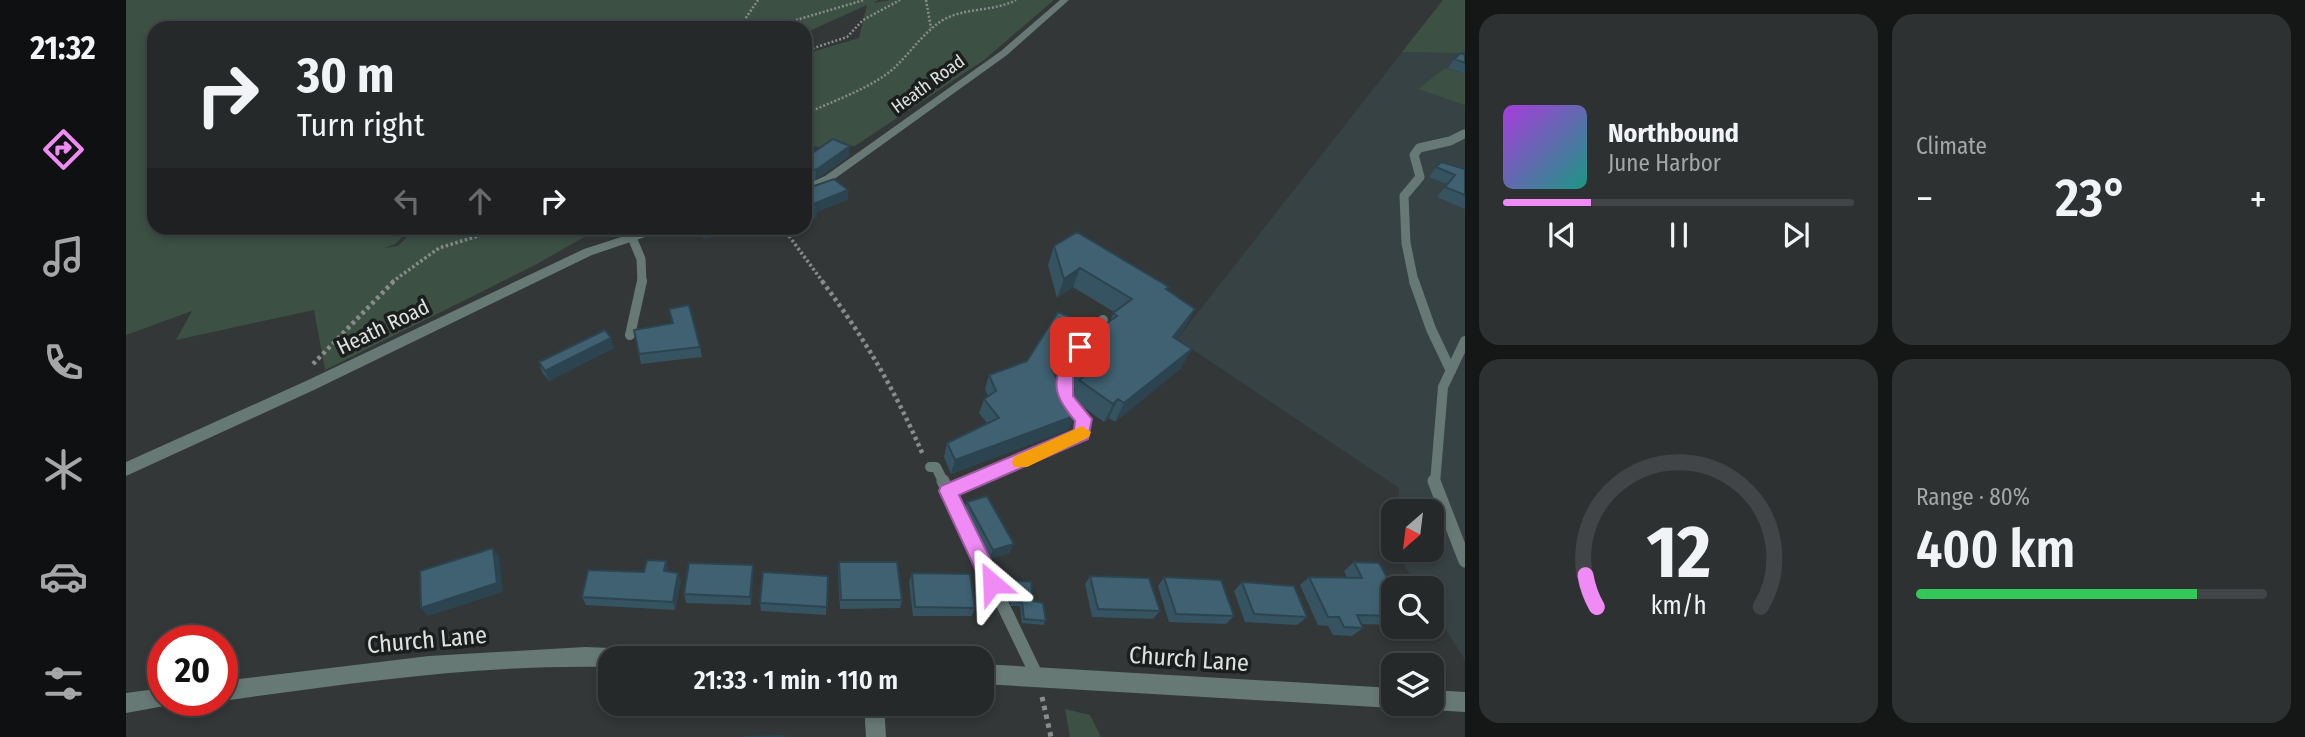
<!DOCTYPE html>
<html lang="en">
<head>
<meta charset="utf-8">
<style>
  :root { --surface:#26292a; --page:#2e3132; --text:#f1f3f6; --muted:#a4a6a8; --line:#424547; --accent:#f08bf6 }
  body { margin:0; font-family:"Fira Sans Condensed",sans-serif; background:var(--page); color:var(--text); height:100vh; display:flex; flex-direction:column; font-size:26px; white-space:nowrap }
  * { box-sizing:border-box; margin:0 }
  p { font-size:23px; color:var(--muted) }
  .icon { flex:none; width:38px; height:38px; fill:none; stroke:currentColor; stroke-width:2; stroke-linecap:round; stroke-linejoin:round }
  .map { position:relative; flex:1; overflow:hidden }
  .drawer { display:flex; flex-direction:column; gap:14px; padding:14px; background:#151717; width:840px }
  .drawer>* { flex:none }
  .banner { position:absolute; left:21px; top:21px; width:665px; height:214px; border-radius:21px; box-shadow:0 4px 10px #0003,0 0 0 2px var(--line); background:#26292a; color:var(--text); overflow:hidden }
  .needle { width:46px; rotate:208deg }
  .controls { position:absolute; left:1255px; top:499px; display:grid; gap:14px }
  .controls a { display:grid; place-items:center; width:63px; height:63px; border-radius:14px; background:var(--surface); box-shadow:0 4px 10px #0003,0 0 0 2px var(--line); font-size:35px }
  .speed { position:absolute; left:21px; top:625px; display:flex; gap:14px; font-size:35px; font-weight:700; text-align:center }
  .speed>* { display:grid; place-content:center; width:91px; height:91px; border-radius:50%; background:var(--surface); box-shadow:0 4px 10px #0003,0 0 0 2px var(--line); line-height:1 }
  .speed .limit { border:10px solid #d22; background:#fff; color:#111 }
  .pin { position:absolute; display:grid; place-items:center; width:60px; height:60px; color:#fff; margin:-30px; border-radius:14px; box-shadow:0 4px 10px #0006 }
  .me { position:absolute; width:77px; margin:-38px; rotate:334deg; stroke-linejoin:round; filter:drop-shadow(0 0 5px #0008) }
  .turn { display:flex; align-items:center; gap:24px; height:147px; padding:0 35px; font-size:32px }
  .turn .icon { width:91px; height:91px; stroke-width:2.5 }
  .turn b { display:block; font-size:49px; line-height:60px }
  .lanes { display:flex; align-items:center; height:66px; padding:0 35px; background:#0003; justify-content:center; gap:35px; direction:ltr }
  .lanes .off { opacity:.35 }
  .big { font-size:52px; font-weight:600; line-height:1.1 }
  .drawer .widget { flex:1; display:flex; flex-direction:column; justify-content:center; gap:10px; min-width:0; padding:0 24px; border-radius:21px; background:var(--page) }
  .drawer .dial { align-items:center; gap:0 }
  .dial svg { height:182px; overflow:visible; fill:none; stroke:var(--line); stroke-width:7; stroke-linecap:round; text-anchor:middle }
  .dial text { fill:var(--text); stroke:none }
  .song { display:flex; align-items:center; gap:21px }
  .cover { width:84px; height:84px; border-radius:10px; background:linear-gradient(135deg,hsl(280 70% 55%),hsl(170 70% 35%)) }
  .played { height:7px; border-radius:4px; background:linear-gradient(90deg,var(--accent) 25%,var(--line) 25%) }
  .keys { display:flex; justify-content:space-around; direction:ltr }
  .heat { display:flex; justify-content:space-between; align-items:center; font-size:38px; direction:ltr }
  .charge { height:10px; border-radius:5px; background:linear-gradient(90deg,#34c759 80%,var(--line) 0) }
  .drawer .tiles { flex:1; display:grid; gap:14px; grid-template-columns:repeat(2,1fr) }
  .trip { position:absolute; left:472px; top:646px; width:396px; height:70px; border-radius:21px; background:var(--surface); box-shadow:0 4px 10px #0003,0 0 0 2px var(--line); font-weight:600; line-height:70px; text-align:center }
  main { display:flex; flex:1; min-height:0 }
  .tab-bar { display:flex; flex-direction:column; width:126px; justify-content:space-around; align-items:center; background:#0f1011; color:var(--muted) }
  .tab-bar .icon { width:49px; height:49px }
  .tab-bar .selected { color:var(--accent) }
  .tab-bar b { font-size:32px; color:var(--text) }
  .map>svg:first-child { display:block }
</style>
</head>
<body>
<main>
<nav class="tab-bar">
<b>21:32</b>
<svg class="icon selected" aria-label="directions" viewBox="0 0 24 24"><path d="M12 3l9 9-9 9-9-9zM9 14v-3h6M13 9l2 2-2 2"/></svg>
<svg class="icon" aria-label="music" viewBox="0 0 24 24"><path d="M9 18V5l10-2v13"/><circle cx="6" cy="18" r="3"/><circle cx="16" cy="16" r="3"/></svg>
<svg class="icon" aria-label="phone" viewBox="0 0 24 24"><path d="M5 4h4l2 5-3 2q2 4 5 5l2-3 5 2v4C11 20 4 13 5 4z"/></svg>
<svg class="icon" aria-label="climate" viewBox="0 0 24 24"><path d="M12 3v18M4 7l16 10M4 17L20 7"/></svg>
<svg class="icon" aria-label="car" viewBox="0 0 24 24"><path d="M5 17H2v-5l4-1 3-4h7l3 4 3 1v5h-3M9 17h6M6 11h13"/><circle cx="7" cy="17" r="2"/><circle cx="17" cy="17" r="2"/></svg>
<svg class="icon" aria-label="filters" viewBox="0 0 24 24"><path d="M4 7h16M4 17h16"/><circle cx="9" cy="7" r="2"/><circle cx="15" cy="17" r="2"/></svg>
</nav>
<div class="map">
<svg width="1339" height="737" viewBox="0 0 1339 737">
  <rect width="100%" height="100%" fill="#333738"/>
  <!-- built -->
  <path fill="#374244" d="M1317 0H1339V660L1306 608V588H1293L1268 550H1306V511H1271L1273 488 1051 339Z"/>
  <!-- green -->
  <path fill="#3c5044" d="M0 0H752L747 3 764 0H928L858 60 729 146 679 147V54L733 38 741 5 679 33V28H28V228H285L269 244 259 248 272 246 290 228H474L411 264 199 370 188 310 50 340 66 311 0 335Z
    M1317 0H1339V53L1276 52Z
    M1319 68 1339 74V105L1292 89Z
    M939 709 964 715 975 737H944Z"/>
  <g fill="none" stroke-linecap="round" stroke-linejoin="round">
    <!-- path-far3 -->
    <path stroke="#888c8c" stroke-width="2.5" stroke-dasharray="2 2" stroke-linecap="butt" d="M800 0 805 28
      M613 28 632 0
      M643 28 738 0
      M679 51 721 37 737 20 774 0
      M679 114C705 102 734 92 758 76 780 61 794 34 817 20 840 7 867 12 890 0"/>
    <!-- path-far2 -->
    <path stroke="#888c8c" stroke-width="3.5" stroke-dasharray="2.5 2.5" stroke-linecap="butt" d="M657 228 697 282
      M266 282 313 248 378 228"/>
    <!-- path-far1 -->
    <path stroke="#888c8c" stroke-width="4.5" stroke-dasharray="3.5 3.5" stroke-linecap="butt" d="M696 281C739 339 768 388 797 455
      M187 364 268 281"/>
    <!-- path -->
    <path stroke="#888c8c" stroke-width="5" stroke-dasharray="4.5 4.5" stroke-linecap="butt" d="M916 697 925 737"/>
    <!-- service-far2 -->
    <path stroke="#677975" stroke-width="9" d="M505 235 515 259 516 282
      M1288 282 1280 243 1278 196 1294 177 1288 155 1293 148 1324 141 1338 134"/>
    <!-- service-far1 -->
    <path stroke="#677975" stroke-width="10" d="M1288 281 1305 329 1325 371
      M504 335 516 281
      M804 467H810L818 483
      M841 483 956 434 957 420 939 398C941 365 956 345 977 320
      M1309 483 1317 387 1339 341"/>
    <!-- service -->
    <path stroke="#677975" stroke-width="13" d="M817 481 911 676
      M1308 481 1339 561
      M822 491 845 481"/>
    <!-- minor -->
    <path fill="#677975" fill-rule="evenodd" d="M934 0H943L881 55 707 180 679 192V185L699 176 875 51Z
      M523 228H539L537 231 466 255 190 389 0 476V462L180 381 458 249Z
      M459 647 511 649 518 651 520 658H485V667C354 664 225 683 96 701L94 700H96V681L303 656Z
      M856 664 1267 688V704H1275L1267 708 856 684Z
      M37 688V700H46L44 705 0 713V693Z
      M1306 690 1339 692V712L1306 710 1299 707 1298 704H1306Z
      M738 704H758L760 737H740Z"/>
  </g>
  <!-- wall -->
  <path fill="#365361" d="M1339 55V74L1322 68 1328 59Z
    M723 156 689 180 679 175V158Z
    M1310 167 1339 169V209L1311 197 1321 184 1303 177Z
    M572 228H634L578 239Z
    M928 246 1041 290 1069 309 1058 328 1050 339 1055 368 989 422 983 418 978 422 945 398 949 389 946 384 950 374 947 372 955 354 984 321 988 312 947 287 931 298 922 265Z
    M543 309 574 347 576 357 515 364 508 330 546 323Z
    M945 335 927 372 948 416 942 430 825 474 818 457 821 443 861 423 853 413 858 399 862 396 859 389 863 375 901 361Z
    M488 348 423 381 416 372 413 362Z
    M841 502 884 553 863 559 838 511Z
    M540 561 542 572 555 581 549 610 460 605 456 597 518 572Z
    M713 562 776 600 774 608 714 609 712 571Z
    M1228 562 1267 588V625L1235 624 1237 628 1226 636 1207 635 1202 626 1192 625 1174 585 1183 577 1221 578 1218 571Z
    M627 565V574L625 605 560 603 558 594Z
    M786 573 849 608 846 616H787L783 582Z
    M702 576 700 615 635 611 634 603Z
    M964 576 1034 611 1027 619 966 617 959 584Z
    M1038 577 1108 616 1100 624 1043 622 1032 586Z
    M885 580 907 601 920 621 917 625 896 623 894 606H885L883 584Z
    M1116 582 1181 617 1171 625 1119 622 1108 591Z"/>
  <!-- shaded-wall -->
  <path fill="#2c444f" d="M724 146 723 156 689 180 690 170Z
    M722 190V200L691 212V218L679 222V212L687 204Z
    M586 228H634L578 239 577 229Z
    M954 268 947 287 931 298 938 279Z
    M1069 309 1058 328 1037 355 1047 337Z
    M951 320 945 335 920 384 926 370Z
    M485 338 488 348 423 381 419 371Z
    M1066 349 1055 368 989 422 998 403Z
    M992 399 983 418 978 422 987 404Z
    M948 416 942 430 825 474 829 460Z
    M888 544 884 553 863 559 867 550Z
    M367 548 373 557 377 592 302 616 295 608Z
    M540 561 542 570 540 580 538 571Z
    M627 565V574L625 605 624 597Z
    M552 573 555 581 549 610 547 602Z"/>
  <!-- building -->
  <path fill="#3f6171" stroke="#2c444f" stroke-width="2" d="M1335 53 1339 55V63L1328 59Z
    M707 139 724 146 690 170 679 165V158Z
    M1315 162 1339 169V195L1319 187 1329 175 1310 167Z
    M708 179 722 190 687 204 691 208 679 212V189Z
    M951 232 1043 287 1040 289 1069 309 1047 337 1066 349 998 403 992 399 987 404 953 380 960 375 954 365 962 359 955 354 967 333 991 316 987 313 1006 299 954 268 938 279 928 246Z
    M563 305 574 347 513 354 508 330 547 323 543 309Z
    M932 312 951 320 926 370 947 405 948 416 829 460 821 443 873 418 858 399 870 391 863 375 901 361Z
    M479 330 485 338 419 371 413 362Z
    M861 496 888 544 867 550 841 502Z
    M367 548 371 583 295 608 294 571Z
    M521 560 540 561 538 571 552 573 547 602 456 597 462 570 518 572Z
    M713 562H771L776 600H715Z
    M1228 562 1253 563 1267 588V616L1231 615 1237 628 1218 627 1213 617H1202L1183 577 1236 578Z
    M563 563 627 565 624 597 558 594Z
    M637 572 702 576 701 607 634 603Z
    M786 573 844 574 849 608 789 607Z
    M964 576 1023 578 1034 611 972 609Z
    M1038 577 1095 580 1108 616 1050 614Z
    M885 580 905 582 907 601 917 603 920 621 898 619 896 602 887 601Z
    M1116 582 1168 586 1181 617 1128 614Z
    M658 736V737H618Z"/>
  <!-- route -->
  <path fill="#f08bf6" stroke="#9c5aa0" stroke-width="2" d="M954 341 962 347 947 375V396L966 419 962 439 833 495 876 583 873 590 866 593 859 590 813 491 815 486 948 430 949 421C921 387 928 379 948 343Z"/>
  <!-- slow -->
  <path fill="#f59e0b" d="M956 426 965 432 963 437 901 467H888L886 462 888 457Z"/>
  <g text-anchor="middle" stroke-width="7" stroke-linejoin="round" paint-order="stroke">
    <!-- far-street labels -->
    <g font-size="18" fill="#dee1e1" stroke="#1c1e1e">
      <text transform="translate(802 84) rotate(-36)" y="6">Heath Road</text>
    </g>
    <!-- street labels -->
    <g font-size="21" fill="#dee1e1" stroke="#1c1e1e">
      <text transform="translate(257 327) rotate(-26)" y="7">Heath Road</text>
    </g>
    <!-- near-street labels -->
    <g font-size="24" fill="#dee1e1" stroke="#1c1e1e">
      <text transform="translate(301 640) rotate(-5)" y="8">Church Lane</text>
      <text transform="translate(1063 659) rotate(4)" y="8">Church Lane</text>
    </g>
  </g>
</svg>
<div class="controls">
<a><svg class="needle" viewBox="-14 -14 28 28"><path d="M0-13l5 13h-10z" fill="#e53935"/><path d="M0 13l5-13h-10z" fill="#a4a6a8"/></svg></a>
<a><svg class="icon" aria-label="search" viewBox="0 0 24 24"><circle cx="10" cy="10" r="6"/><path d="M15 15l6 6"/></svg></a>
<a><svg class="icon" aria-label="layers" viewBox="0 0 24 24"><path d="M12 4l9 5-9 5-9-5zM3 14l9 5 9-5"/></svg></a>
</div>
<div class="speed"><div class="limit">20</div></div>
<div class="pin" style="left:954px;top:347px;background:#d93025"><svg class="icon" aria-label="arrive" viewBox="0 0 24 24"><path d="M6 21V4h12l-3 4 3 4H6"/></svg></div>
<svg class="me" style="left:866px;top:583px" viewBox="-20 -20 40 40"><path d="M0-17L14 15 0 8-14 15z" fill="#f08bf6" stroke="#fff" stroke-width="4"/></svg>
<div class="trip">21:33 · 1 min · 110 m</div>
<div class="banner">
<div class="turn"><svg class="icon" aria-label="right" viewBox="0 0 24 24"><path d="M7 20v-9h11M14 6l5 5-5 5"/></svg><div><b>30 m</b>Turn right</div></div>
<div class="lanes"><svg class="icon off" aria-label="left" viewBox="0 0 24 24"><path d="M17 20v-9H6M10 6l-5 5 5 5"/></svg><svg class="icon off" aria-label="ahead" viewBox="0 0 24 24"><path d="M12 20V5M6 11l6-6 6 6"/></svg><svg class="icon" aria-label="right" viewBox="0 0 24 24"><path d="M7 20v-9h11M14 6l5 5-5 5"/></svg></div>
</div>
</div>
<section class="drawer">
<div class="tiles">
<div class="widget">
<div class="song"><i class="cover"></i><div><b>Northbound</b><p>June Harbor</p></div></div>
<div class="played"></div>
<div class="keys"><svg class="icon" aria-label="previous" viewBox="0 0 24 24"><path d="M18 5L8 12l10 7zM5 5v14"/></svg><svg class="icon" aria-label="pause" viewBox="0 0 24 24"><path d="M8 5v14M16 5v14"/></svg><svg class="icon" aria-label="next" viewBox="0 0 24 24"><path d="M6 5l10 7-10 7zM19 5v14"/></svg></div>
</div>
<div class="widget"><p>Climate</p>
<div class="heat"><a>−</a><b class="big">23°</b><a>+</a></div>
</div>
<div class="widget dial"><svg viewBox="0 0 100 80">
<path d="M14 69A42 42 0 1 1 86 69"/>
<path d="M14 69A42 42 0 0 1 9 55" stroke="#f08bf6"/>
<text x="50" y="56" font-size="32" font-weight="700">12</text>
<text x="50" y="72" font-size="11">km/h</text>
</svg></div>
<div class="widget"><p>Range · 80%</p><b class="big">400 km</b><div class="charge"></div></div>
</div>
</section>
</main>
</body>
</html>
